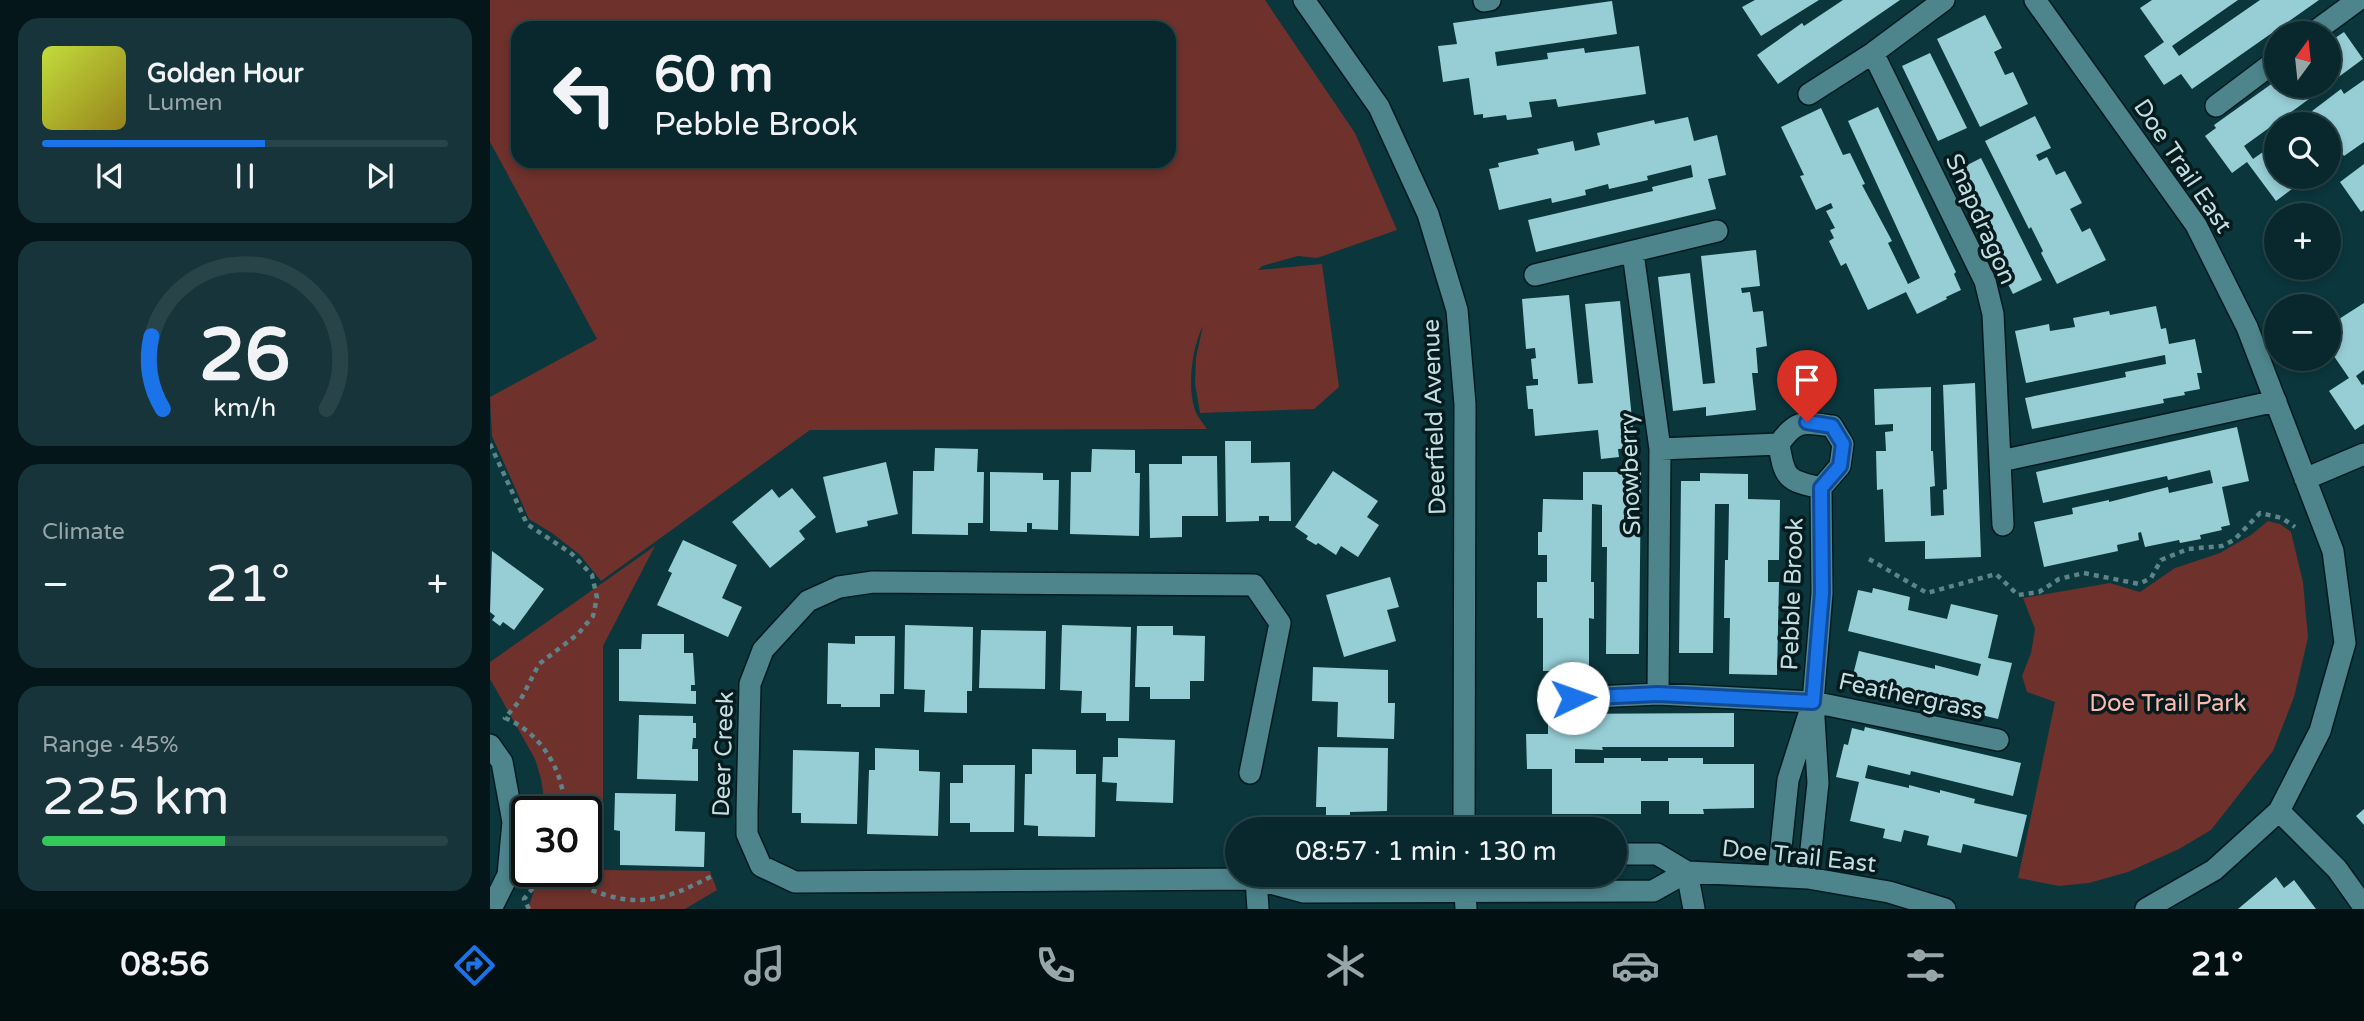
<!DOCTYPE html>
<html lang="en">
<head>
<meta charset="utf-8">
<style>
  :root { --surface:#08282d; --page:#163439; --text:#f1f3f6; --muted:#98a6aa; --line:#294449; --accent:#1a73e8 }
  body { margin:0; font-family:"Varela Round",sans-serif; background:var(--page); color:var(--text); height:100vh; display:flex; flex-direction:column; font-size:26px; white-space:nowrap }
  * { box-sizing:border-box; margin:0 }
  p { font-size:23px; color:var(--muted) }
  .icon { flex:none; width:38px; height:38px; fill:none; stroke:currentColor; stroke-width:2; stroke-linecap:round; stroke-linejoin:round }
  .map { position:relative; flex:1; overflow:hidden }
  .panel { display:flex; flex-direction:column; gap:18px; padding:18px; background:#041619; width:490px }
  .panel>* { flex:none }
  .banner { position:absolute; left:21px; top:21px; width:665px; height:147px; border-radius:21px; box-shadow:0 4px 10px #0003,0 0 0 2px var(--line); background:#08282d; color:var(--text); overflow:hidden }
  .needle { width:46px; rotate:15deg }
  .controls { position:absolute; left:1774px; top:21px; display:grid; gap:14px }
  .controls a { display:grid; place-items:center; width:77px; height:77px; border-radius:50%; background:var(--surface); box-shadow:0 4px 10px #0003,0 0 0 2px var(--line); font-size:35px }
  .speed { position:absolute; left:21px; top:796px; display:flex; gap:14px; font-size:35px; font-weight:700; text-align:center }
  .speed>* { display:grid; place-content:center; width:91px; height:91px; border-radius:50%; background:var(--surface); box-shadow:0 4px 10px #0003,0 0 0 2px var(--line); line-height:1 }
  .speed .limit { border:4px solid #111; border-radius:10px; background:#fff; color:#111 }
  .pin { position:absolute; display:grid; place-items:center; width:60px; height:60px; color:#fff; margin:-72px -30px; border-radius:50% 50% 50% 0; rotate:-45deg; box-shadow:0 0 7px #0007 }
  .pin .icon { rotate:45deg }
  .me { position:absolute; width:77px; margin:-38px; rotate:87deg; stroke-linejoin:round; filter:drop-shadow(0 0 5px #0008) }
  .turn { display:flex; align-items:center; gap:24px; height:147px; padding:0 28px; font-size:32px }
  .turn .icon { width:91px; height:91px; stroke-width:2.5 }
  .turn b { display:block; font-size:49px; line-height:60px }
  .big { font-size:52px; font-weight:600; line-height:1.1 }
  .panel .tile { flex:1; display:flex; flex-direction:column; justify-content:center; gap:10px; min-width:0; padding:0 24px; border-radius:21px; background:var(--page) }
  .panel .dial { align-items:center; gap:0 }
  .dial svg { height:182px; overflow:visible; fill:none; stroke:var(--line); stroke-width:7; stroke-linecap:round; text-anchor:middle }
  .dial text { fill:var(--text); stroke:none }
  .song { display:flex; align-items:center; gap:21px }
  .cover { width:84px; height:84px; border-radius:10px; background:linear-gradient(135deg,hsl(70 70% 55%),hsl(50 70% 35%)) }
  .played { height:7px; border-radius:4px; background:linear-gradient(90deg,var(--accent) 55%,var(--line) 55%) }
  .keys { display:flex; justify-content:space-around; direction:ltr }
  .heat { display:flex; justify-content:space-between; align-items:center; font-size:38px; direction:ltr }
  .charge { height:10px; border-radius:5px; background:linear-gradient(90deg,#34c759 45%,var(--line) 0) }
  .trip { position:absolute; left:735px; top:817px; width:402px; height:70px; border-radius:35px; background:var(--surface); box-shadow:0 4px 10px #0003,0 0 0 2px var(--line); font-weight:600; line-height:70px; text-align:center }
  .dock { display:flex; height:112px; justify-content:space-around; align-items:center; background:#031012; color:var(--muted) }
  .dock .icon { width:49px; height:49px }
  .dock .current { color:var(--accent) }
  .dock b { font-size:32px; color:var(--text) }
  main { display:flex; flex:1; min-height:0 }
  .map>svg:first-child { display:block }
</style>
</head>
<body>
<main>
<section class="panel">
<div class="tile">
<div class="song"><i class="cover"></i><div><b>Golden Hour</b><p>Lumen</p></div></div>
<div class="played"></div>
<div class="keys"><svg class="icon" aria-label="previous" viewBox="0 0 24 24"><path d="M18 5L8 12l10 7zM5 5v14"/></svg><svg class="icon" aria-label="pause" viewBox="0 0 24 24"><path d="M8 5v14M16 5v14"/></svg><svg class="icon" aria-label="next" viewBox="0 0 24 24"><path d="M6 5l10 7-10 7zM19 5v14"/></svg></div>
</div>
<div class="tile dial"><svg viewBox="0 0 100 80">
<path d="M14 69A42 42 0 1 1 86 69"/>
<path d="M14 69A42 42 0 0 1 9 37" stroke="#1a73e8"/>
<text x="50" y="56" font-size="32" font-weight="700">26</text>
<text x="50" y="72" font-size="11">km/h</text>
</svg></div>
<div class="tile"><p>Climate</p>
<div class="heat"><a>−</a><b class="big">21°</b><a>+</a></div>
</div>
<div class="tile"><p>Range · 45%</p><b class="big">225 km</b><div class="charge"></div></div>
</section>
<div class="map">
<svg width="1874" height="909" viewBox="0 0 1874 909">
  <rect width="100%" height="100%" fill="#0a363c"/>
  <!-- green -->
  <path fill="#6e312b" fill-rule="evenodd" d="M0 0H775L865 133 907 230 827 258 808 256 772 266 768 270 832 264 849 387 824 409 710 413 705 384 706 357 713 326C702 347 697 387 705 410 707 416 713 423 717 429L320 430 111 581 90 555 62 533 39 519 2 436 0 397 107 339 0 142ZM28 28H679V161H28Z
    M1778 521 1790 524 1801 532 1813 582 1818 638 1804 697 1783 751 1721 830 1689 849 1638 872 1599 883 1569 886 1528 878 1565 702 1537 692 1532 676 1541 653 1545 629 1533 598 1620 583 1650 592 1685 568 1730 553 1761 535Z
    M165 546 113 646V870L220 871 227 890 195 909H38L50 872H96V812H56L51 779 45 759 0 679V662Z"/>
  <!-- building -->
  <path fill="#97ced6" d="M1265 0H1329L1271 36 1252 7Z
    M1353 0H1410L1288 84 1267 55 1312 23 1314 26Z
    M1662 0H1748L1682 46 1689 56 1770 0H1829L1702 89 1691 74 1674 85 1654 56 1674 42 1650 8Z
    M1122 1 1127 34 1005 52 1007 66 1058 59 1057 53 1094 48 1095 53 1149 46 1156 94 1068 107 1066 99 1039 102 1042 117 1017 120 1016 115 993 118V114L984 115 979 78 953 82 948 46 967 44 963 23Z
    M1495 15 1512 48 1504 52 1515 75 1523 72 1538 104 1490 127 1447 39Z
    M1854 32 1873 59 1839 84V42Z
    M1440 53 1477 128 1448 141 1412 66Z
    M1787 80V86H1837L1754 146 1763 159 1787 142V177H1826L1812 186 1810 183 1786 201 1757 162 1742 173 1715 136 1726 128 1724 125Z
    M1874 80V142L1854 156 1844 143 1839 146V124H1805L1851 89 1854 94Z
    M1388 107 1466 272 1464 274 1471 290 1456 297 1457 299 1427 314 1416 292 1378 310 1356 263 1351 266 1339 241 1344 238 1340 230 1345 228 1336 211 1343 208 1341 203 1326 210 1310 176 1314 175 1291 127 1331 108 1353 155 1360 153 1375 184 1372 185 1402 241 1398 243 1418 284 1430 278 1358 121Z
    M1545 116 1561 148 1546 155 1549 161 1557 157 1566 175 1575 171 1592 203 1580 209 1592 232 1600 228 1616 260 1567 284 1551 253 1553 251 1541 227 1539 229 1495 141Z
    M1198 117 1204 141 1227 135 1236 175 1218 179 1226 209 1046 252 1038 220 1163 191 1162 187 1203 177 1201 165 1157 176 1158 180 1119 189 1118 184 1095 190 1096 195 1062 203 1061 198 1009 210 999 169 1009 167 1008 163 1049 154 1047 149 1083 141 1085 151 1110 145 1107 133 1164 120 1165 124Z
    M1491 158 1552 280 1523 294 1462 173Z
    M1874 164V210L1871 212 1850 182Z
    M1266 250 1270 286 1251 288 1252 293 1260 292 1263 312 1273 311 1277 346 1266 348 1268 373H1262L1266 410 1216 416V407L1183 411 1168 277 1200 273 1213 384 1225 383 1211 256Z
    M1079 295 1088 384 1103 383 1095 304 1130 301 1145 448 1128 449 1129 457 1111 459 1108 430 1045 436 1043 409H1038L1036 386 1048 385V379H1043L1041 359 1046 358 1045 348 1036 349 1032 299Z
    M1874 303V370L1866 376 1872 385 1874 384V424L1865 430 1839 391 1859 378 1839 349V333L1852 325 1849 319Z
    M1666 306 1671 329 1676 328 1679 344 1705 339 1712 373H1707L1710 389 1694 392 1695 395 1673 399 1674 403 1542 429 1535 398 1636 377 1635 372 1676 364 1675 355 1536 383 1525 331 1559 324 1560 331 1585 327 1583 318 1619 311 1620 315Z
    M1485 383 1491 557 1435 559V541L1395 542 1393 489 1387 490 1386 451H1396L1395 432 1403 431V424L1385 425 1384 389 1441 387V451H1443L1445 486 1440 487 1441 516 1454 515 1453 490 1457 489 1453 385Z
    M1747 427 1759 481 1732 487 1740 525 1731 527 1732 530 1710 535 1711 539 1690 543 1689 540 1655 547 1651 532 1648 533 1649 540 1627 545 1628 551 1554 567 1544 522 1583 514 1582 508 1619 500V502L1678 487 1679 493 1723 483 1720 470 1678 480 1677 476 1553 503 1546 472Z
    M735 441H761V463L800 462 801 521H779V516H769V521L736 522Z
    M445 448 488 449 487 472H494L493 523H478V535L422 534 423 471H444Z
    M602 449 645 450V473H650L649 536 580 534 581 472H601Z
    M692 456H727L728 516H692V537L660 538 659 464H692Z
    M396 462 408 514 377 521 378 526 346 533 333 477Z
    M843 471 888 501 877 517 889 525 868 557 851 546 846 555 828 543 826 545 816 539 818 536 805 527Z
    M500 472 553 473V480H569L568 530 542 529V523H537V532L500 531Z
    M1093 472H1151L1149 654H1116L1117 547H1112V505L1102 504 1101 582H1104V619L1099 618V671H1053V618H1047V582H1057V555H1048V532H1052L1053 499 1093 500Z
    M1210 473 1258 474V499L1290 500 1289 560H1278V582H1289L1287 675 1239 674 1240 618H1234L1235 560H1238L1239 504H1225L1223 653H1189L1191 481H1210Z
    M302 488 326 517 309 531 315 539 280 568 242 522 282 489 289 498Z
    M193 540 247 565 232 598 252 607 238 637 167 605 182 573 178 571Z
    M2 551 54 589 24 630 13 622 10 626 2 620 5 616 0 612Z
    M900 577 909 607 897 610 906 641 854 657 836 595Z
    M1383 588 1420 597 1418 610 1457 619 1461 604 1508 615 1498 658 1522 663 1508 719 1361 683 1369 651 1445 669V665L1488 676 1491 664 1358 631 1368 590 1382 593Z
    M415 625 483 627 482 691H477V713L434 712 435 690 414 689Z
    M572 625 641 627 639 721H616V713H591L592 691 570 690Z
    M647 626H683V635L715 636 714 681H700V699H660V687H645Z
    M491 630 556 631 555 689 489 688Z
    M152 634H194V653H203L205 685H201V691H206V704L129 701V649H151Z
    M365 636H405L404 694H390V707H351V704H337L338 643 365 644Z
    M823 667 898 670V703H905L904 739 847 737 848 702 822 701Z
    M1244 713V747H1112L1113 750 1085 749V763H1114V758H1151V761H1178V758H1213V764H1264V808L1213 809 1214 814H1179V801H1151V814H1062V769H1037L1036 734H1058V714Z
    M149 715 203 716V723H206V738H203L202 749H208V781L147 779Z
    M1375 727 1531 763 1523 796 1421 771 1420 775 1378 765 1375 778 1419 788V785L1450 793V790L1485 799 1484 803 1537 815 1527 857 1473 844 1471 853 1437 845 1439 836 1414 830 1411 842 1393 838 1395 829 1360 821 1369 782 1346 777 1354 744 1358 745 1362 728 1374 731Z
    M628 738 685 740 683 803 626 801 627 783 612 782 613 757H628Z
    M828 747 898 748 897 811 860 812V817L836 816V807H826Z
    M385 748 429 750V771L450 772 448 836 377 834 379 770H385Z
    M542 749 586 750V774H606L605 837 548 836V826L534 825 535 774H542Z
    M303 750 369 752 367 824 311 823V813H302Z
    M473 765H525L524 832H480V823H460V783H473Z
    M125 793 186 794 185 831 215 832 214 867 130 865V831L124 830Z
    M1874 809V825L1866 816Z
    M1786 877 1794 888 1804 880 1826 909H1748Z"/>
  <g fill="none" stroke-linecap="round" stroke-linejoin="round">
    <defs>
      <path id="minor" d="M814 0 889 107 938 214 967 310 975 404 974 830
        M1545 0 1706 225 1757 327 1843 551 1855 643 1830 731 1789 811 1724 870 1656 909
        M994 1 1000 0
        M1823 33 1868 0
        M1383 53 1495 281 1503 314 1513 525
        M1319 94 1383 53 1454 0
        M1726 106 1787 60
        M1143 253 1170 449 1168 694
        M1045 275 1227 231
        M1170 449 1289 444
        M1511 461 1786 401
        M1815 479 1874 454
        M1083 698 1168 694 1323 702 1508 740
        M0 745 12 762 23 822 18 875 1 909
        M760 773 790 623 764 585 383 582 349 587 318 601 273 650 260 684 257 812V834L271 866 305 882 766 879 814 892 1163 891 1197 872
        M1789 811 1847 869 1874 907
        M1125 854H1167L1197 872 1318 878 1399 892 1455 909
        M1197 872 1204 909
        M974 875 976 909
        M1288 876 1298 780 1319 714
        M1318 878 1328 783 1323 702 1332 593 1331 488 1350 466 1353 444 1342 426C1314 422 1306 419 1289 444 1294 478 1297 481 1331 488
        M766 879 768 909"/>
    </defs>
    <!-- minor casing -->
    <use href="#minor" stroke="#001c20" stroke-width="24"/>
    <!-- path -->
    <path stroke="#5e8388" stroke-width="4.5" stroke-dasharray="5 5" stroke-linecap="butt" d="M0 444 37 524 82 554 102 575 107 598 103 616 88 634 49 664 31 699 15 718C52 733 76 774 74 812
      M1379 559 1437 593 1506 574 1528 595 1549 592 1569 579 1594 573 1649 584 1661 578 1671 560 1698 549 1732 546 1744 540 1770 513 1792 518 1805 527
      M78 872C82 880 91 883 99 889 148 909 176 900 222 876
      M39 909 34 899 56 872"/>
    <!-- minor -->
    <use href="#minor" stroke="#4e848c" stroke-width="21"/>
  </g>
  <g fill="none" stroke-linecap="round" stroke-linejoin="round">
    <defs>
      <path id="route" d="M1083 698 1168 694 1323 702 1332 593 1331 488 1350 466 1353 444 1342 426 1317 422"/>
    </defs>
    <!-- route casing -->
    <use href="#route" stroke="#114b97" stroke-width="18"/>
    <!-- route -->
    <use href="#route" stroke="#1a73e8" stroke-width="12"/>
  </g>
  <g text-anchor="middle" stroke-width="7" stroke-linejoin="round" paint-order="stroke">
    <!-- street labels -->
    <g font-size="24" fill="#c3dee2" stroke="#051b1e">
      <text transform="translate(1693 166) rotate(56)" y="8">Doe Trail East</text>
      <text transform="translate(1491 219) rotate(66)" y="8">Snapdragon</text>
      <text transform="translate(944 417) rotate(-92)" y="8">Deerfield Avenue</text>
      <text transform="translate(1140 474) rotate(-92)" y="8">Snowberry</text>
      <text transform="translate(1302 594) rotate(-88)" y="8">Pebble Brook</text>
      <text transform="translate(1421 696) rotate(12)" y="8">Feathergrass</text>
      <text transform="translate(233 754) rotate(-88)" y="8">Deer Creek</text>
      <text transform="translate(1309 856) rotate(6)" y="8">Doe Trail East</text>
    </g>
    <!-- park labels -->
    <g font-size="24" fill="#feb9af" stroke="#051b1e">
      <text x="1678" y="711">Doe Trail Park</text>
    </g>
  </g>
</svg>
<div class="controls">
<a><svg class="needle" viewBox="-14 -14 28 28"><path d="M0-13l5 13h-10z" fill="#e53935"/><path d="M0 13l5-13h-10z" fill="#98a6aa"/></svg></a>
<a><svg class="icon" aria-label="search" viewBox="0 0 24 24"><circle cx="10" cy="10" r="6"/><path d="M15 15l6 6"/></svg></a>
<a>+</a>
<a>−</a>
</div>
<div class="speed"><div class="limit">30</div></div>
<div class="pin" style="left:1317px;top:422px;background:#d93025"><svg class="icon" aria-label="arrive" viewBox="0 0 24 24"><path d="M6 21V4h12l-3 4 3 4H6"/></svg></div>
<svg class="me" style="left:1083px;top:698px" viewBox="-20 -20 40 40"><circle r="19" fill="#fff"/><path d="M0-13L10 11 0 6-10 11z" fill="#1a73e8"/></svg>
<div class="trip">08:57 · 1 min · 130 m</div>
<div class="banner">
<div class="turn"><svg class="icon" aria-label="left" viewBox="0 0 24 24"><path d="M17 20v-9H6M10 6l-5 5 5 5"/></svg><div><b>60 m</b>Pebble Brook</div></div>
</div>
</div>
</main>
<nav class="dock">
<b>08:56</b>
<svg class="icon current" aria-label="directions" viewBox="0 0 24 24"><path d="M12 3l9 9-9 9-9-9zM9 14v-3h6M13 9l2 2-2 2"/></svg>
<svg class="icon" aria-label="music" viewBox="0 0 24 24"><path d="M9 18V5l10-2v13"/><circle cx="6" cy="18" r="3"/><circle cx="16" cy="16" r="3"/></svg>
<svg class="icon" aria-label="phone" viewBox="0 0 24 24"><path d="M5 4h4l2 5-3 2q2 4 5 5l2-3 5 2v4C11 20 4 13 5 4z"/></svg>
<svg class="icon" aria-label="climate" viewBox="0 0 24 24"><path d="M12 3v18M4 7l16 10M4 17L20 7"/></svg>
<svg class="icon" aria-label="car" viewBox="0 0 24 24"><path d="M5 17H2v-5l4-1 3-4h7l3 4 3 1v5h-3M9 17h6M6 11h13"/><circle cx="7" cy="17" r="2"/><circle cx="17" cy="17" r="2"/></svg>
<svg class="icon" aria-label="filters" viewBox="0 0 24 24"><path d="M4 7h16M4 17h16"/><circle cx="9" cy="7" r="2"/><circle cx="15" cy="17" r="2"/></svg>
<b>21°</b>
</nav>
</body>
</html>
